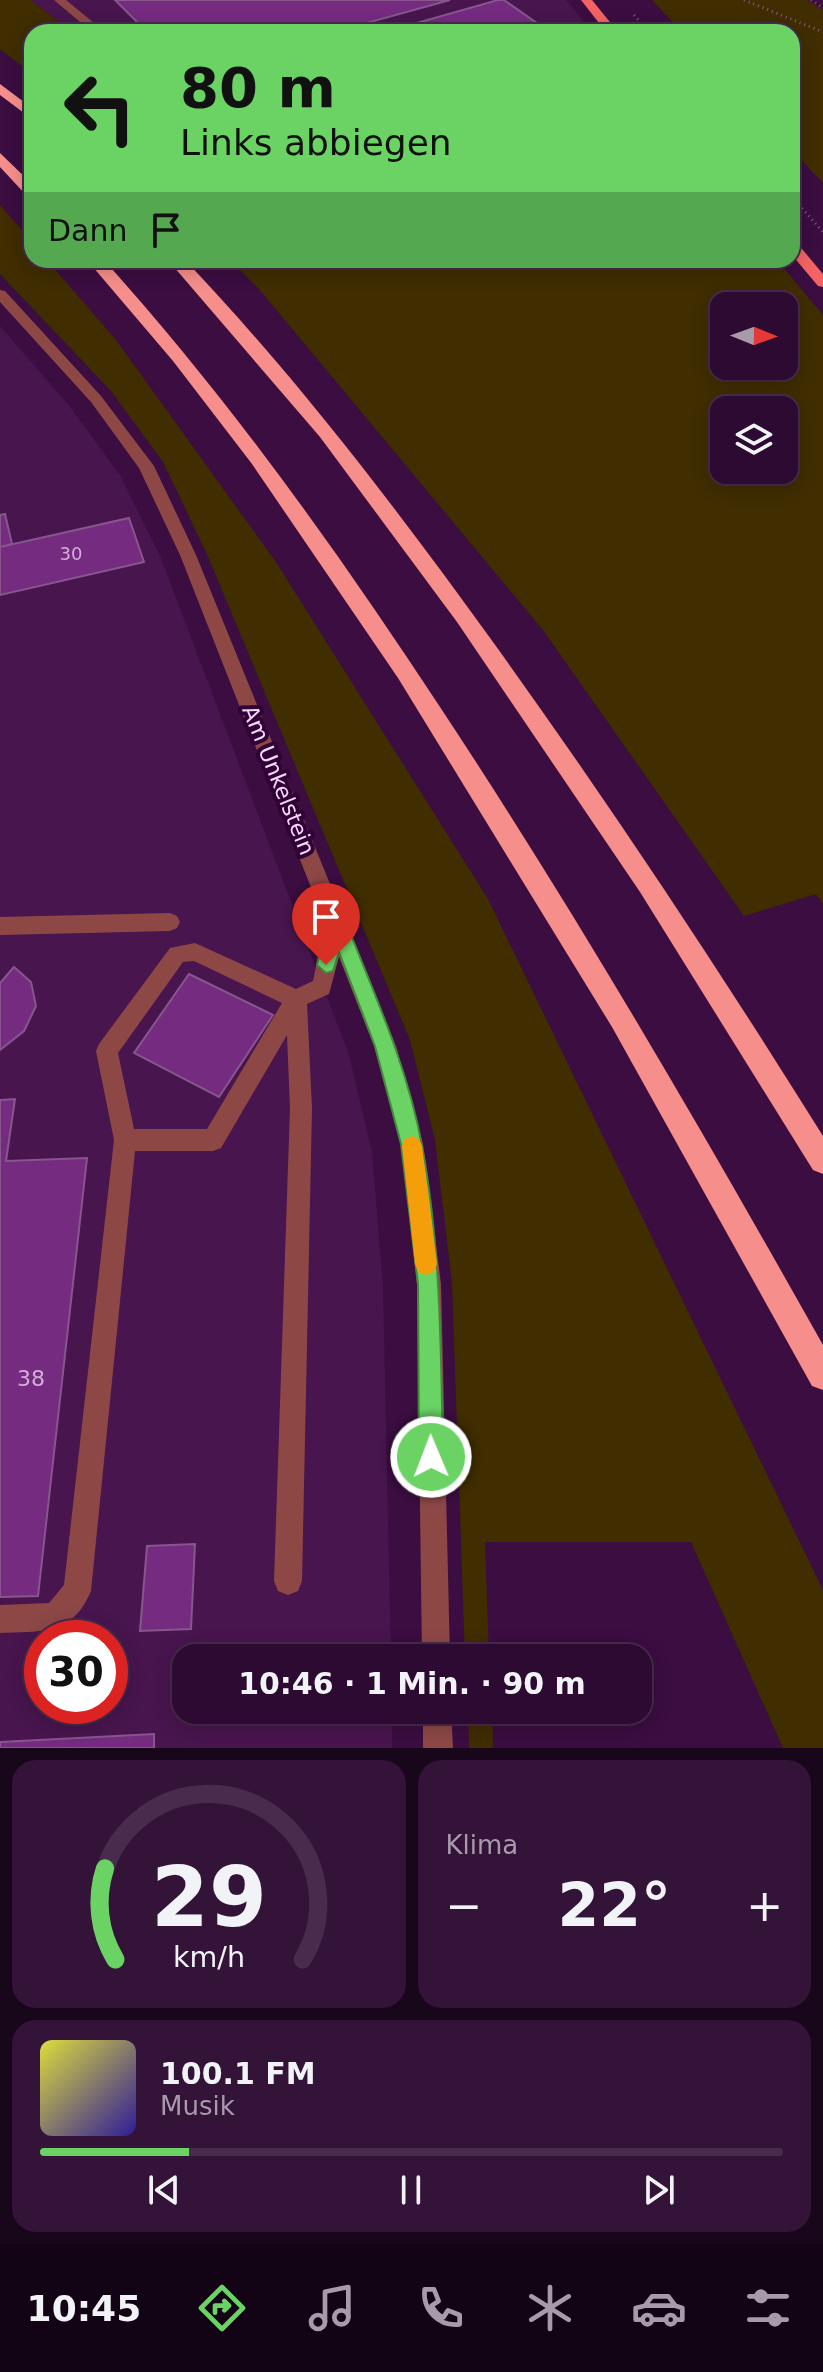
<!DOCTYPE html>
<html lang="de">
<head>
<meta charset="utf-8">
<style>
  :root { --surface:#2c0a31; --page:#341339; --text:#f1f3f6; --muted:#a69aab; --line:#482b4d; --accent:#6ad364 }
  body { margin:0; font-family:"DejaVu Sans",sans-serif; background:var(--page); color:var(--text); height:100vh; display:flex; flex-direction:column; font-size:30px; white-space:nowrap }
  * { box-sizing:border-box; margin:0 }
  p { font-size:26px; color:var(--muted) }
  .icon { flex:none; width:44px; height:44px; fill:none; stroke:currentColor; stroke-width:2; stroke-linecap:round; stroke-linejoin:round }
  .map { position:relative; height:1748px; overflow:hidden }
  .details { display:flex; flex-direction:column; gap:12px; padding:12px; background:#18061b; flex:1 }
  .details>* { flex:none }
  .hud { position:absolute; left:24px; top:24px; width:776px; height:244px; border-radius:24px; box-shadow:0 4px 20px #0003,0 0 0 2px var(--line); background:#6ad364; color:#111; overflow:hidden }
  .needle { width:52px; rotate:91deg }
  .fabs { position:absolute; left:710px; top:292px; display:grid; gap:16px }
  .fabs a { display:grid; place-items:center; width:88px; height:88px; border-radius:16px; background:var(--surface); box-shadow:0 4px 20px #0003,0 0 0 2px var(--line); font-size:40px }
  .speed { position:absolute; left:24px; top:1620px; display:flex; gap:16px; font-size:40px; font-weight:700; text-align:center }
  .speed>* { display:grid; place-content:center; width:104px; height:104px; border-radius:50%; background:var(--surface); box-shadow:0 4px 20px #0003,0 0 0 2px var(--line); line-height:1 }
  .speed .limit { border:12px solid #d22; background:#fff; color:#111 }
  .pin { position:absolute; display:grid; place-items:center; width:68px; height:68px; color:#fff; margin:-82px -34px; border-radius:50% 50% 50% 0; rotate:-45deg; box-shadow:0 0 8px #0007 }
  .pin .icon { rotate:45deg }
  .me { position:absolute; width:88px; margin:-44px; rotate:359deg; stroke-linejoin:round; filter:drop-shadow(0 0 6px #0008) }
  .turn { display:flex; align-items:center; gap:28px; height:168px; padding:0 24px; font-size:36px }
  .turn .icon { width:104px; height:104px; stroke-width:2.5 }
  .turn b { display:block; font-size:56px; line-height:68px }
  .then { display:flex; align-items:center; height:76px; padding:0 24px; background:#0003; gap:16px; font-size:30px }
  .big { font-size:60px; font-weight:600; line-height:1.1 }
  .details .widget { flex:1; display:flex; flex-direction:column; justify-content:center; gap:12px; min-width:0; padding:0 28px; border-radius:24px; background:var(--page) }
  .details .dial { align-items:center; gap:0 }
  .dial svg { height:208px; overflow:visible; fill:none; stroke:var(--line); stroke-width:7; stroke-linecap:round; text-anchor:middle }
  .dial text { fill:var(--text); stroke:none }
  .song { display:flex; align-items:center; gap:24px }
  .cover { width:96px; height:96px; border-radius:12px; background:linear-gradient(135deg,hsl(60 70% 55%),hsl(250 70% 35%)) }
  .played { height:8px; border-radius:4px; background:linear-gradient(90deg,var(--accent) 20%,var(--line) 20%) }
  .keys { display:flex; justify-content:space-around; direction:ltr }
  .heat { display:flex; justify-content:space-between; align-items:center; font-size:44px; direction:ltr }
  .details .tiles { flex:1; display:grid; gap:12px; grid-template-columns:1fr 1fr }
  .widget:last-child { grid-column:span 2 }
  .trip { position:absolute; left:172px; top:1644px; width:480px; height:80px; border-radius:24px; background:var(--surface); box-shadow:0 4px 20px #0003,0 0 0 2px var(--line); font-weight:600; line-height:80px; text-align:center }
  .tabs { display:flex; height:128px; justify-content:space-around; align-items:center; background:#120414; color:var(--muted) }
  .tabs .icon { width:56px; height:56px }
  .tabs .current { color:var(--accent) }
  .tabs b { font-size:36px; color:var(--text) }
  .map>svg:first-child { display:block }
</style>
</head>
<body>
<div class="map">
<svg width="823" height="1748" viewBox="0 0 823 1748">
  <rect width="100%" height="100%" fill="#3b0d41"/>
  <!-- built -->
  <path fill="#48154e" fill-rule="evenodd" d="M31 0H566L593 32H72Z
    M0 326 67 403 120 475 161 558 349 1055 372 1152 383 1286 391 1658H186V1710H392V1748H0ZM42 1638H110V1706H42Z"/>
  <!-- green -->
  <path fill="#402d00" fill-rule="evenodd" d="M0 0H31L72 32H32V74L0 49Z
    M652 0H807L823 10V183L792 150V32H682Z
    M0 205 32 242V260H47L116 340 276 562 488 899 823 1590V1748H783L691 1542H485L489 1658H465L452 1283 435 1140 410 1040 206 552 163 462 111 391 0 274Z
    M230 260H777L823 315V904L816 894 744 916 543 630 259 289ZM784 306V366H724V306ZM724 410H784V470H724Z
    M468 1710H492L493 1748H469Z"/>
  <!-- building -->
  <path fill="#752b80" stroke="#86568d" stroke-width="2" d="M115 0H450L334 32H147Z
    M498 0H504L541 26 522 32H385Z
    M5 514 12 544 0 547V515Z
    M129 518 144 562 0 595V547Z
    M14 967 31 982 36 1006 24 1031 0 1050V983Z
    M189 974 273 1015 219 1097 134 1053Z
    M15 1099 6 1161 87 1158 38 1596 0 1597V1100Z
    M195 1544 191 1629 140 1631 147 1546Z
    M154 1734V1748H0V1742Z"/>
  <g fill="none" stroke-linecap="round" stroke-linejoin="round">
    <!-- path -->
    <path stroke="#815a86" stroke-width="3" stroke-dasharray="1 4" stroke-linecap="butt" d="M744 0 823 32
      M811 0 823 8
      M634 15 649 32
      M792 197 823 232"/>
    <!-- minor -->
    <path fill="#8d4846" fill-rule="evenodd" d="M54 0H66L105 32H92Z
      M0 290 5 291 101 396 154 466 196 555 396 1046 423 1144 441 1284 450 1658H422L417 1284 401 1144 374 1046 339 957 329 994 307 1004 312 1108 302 1581 298 1591 288 1595 278 1591 274 1581 290 1108 287 1035 221 1148 213 1151H135L91 1591C72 1636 42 1631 0 1633V1605L49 1603 64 1585 114 1140 96 1051 99 1044 170 948 195 943 296 989 313 981 325 923 180 555 139 468 91 402 0 302ZM194 961 282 1003 207 1129H134L118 1053 183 962Z
      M170 913 177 916 180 922 177 928 170 931 0 935V917Z
      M423 1710H451L453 1748H423Z"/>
    <!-- major -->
    <path fill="#f46364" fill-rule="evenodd" d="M581 0H592L618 32H606Z
      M792 242 797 243 823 274V287L818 286 792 255Z"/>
    <!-- highway -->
    <path fill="#f68f8b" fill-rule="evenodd" d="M0 84 32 108V119L0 95Z
      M0 153 32 184V198L27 196 0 167Z
      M87 260H104C230 400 339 553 442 710 578 916 702 1130 823 1345V1390L812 1386 612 1027 398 678 252 464 173 361Z
      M168 260H185C298 379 397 509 493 642 609 803 718 968 823 1136V1174L813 1170 640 892 457 622 320 437Z"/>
  </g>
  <!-- route -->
  <path fill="#6ad364" stroke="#458941" stroke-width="2" d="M336 912 345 920C374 993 408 1068 422 1146 441 1248 441 1353 443 1457L440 1465 431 1468 423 1465 419 1457 418 1284 401 1144 375 1046 339 952 333 971 326 973 317 965 327 920Z"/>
  <!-- slow -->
  <path fill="#f59e0b" d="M412 1136 419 1139 422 1146 437 1264 434 1272 426 1275 418 1272 415 1264 402 1146 405 1139Z"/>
  <g text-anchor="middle" stroke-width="8" stroke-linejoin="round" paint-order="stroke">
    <!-- number labels -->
    <g font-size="18" fill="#d4aed9">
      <text x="71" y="560">30</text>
    </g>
    <!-- street labels -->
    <g font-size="22" fill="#f4d9f7" stroke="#300236">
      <text transform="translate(279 780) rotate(68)" y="8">Am Unkelstein</text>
    </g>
    <!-- near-number labels -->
    <g font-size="22" fill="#d4aed9">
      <text x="31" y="1386">38</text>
    </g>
  </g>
</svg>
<div class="fabs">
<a><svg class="needle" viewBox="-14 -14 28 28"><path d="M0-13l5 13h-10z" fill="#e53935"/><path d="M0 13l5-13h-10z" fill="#a69aab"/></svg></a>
<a><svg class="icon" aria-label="layers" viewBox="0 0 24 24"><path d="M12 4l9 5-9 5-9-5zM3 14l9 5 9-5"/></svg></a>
</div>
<div class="speed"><div class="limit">30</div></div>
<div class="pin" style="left:326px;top:965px;background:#d93025"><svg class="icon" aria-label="arrive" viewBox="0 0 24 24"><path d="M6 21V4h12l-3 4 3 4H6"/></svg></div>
<svg class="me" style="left:431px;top:1457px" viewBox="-20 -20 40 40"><circle r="17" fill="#6ad364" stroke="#fff" stroke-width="3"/><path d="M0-11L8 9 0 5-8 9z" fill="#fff"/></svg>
<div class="trip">10:46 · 1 Min. · 90 m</div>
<div class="hud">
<div class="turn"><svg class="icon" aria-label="left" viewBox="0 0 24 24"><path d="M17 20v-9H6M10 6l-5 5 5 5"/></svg><div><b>80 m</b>Links abbiegen</div></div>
<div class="then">Dann<svg class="icon" aria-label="arrive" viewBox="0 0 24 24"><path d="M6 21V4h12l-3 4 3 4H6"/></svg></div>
</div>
</div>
<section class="details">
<div class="tiles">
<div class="widget dial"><svg viewBox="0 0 100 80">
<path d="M14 69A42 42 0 1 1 86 69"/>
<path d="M14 69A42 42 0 0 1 10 34" stroke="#6ad364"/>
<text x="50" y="56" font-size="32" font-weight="700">29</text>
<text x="50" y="72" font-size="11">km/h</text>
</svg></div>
<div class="widget"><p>Klima</p>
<div class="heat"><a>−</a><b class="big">22°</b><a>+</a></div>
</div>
<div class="widget">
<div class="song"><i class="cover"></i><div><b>100.1 FM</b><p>Musik</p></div></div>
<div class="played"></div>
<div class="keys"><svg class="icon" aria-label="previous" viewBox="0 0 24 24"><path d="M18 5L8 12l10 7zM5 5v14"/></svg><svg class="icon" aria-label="pause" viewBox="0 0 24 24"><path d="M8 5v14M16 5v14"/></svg><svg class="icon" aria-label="next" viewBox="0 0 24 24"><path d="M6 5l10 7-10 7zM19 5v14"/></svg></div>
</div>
</div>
</section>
<nav class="tabs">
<b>10:45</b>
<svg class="icon current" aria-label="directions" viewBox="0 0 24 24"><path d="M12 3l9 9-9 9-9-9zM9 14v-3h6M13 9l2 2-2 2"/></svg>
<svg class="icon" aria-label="music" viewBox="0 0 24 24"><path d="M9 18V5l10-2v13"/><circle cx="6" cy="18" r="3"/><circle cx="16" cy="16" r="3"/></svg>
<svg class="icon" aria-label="phone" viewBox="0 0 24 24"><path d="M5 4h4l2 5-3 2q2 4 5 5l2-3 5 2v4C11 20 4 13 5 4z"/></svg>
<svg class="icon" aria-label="climate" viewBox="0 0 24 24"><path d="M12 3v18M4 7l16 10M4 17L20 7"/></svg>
<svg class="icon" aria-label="car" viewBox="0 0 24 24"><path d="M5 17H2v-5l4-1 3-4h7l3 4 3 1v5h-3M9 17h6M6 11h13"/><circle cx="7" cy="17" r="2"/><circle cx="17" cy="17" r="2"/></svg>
<svg class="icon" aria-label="filters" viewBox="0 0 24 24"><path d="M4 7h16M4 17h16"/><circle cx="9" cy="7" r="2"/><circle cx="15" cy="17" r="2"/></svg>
</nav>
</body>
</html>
